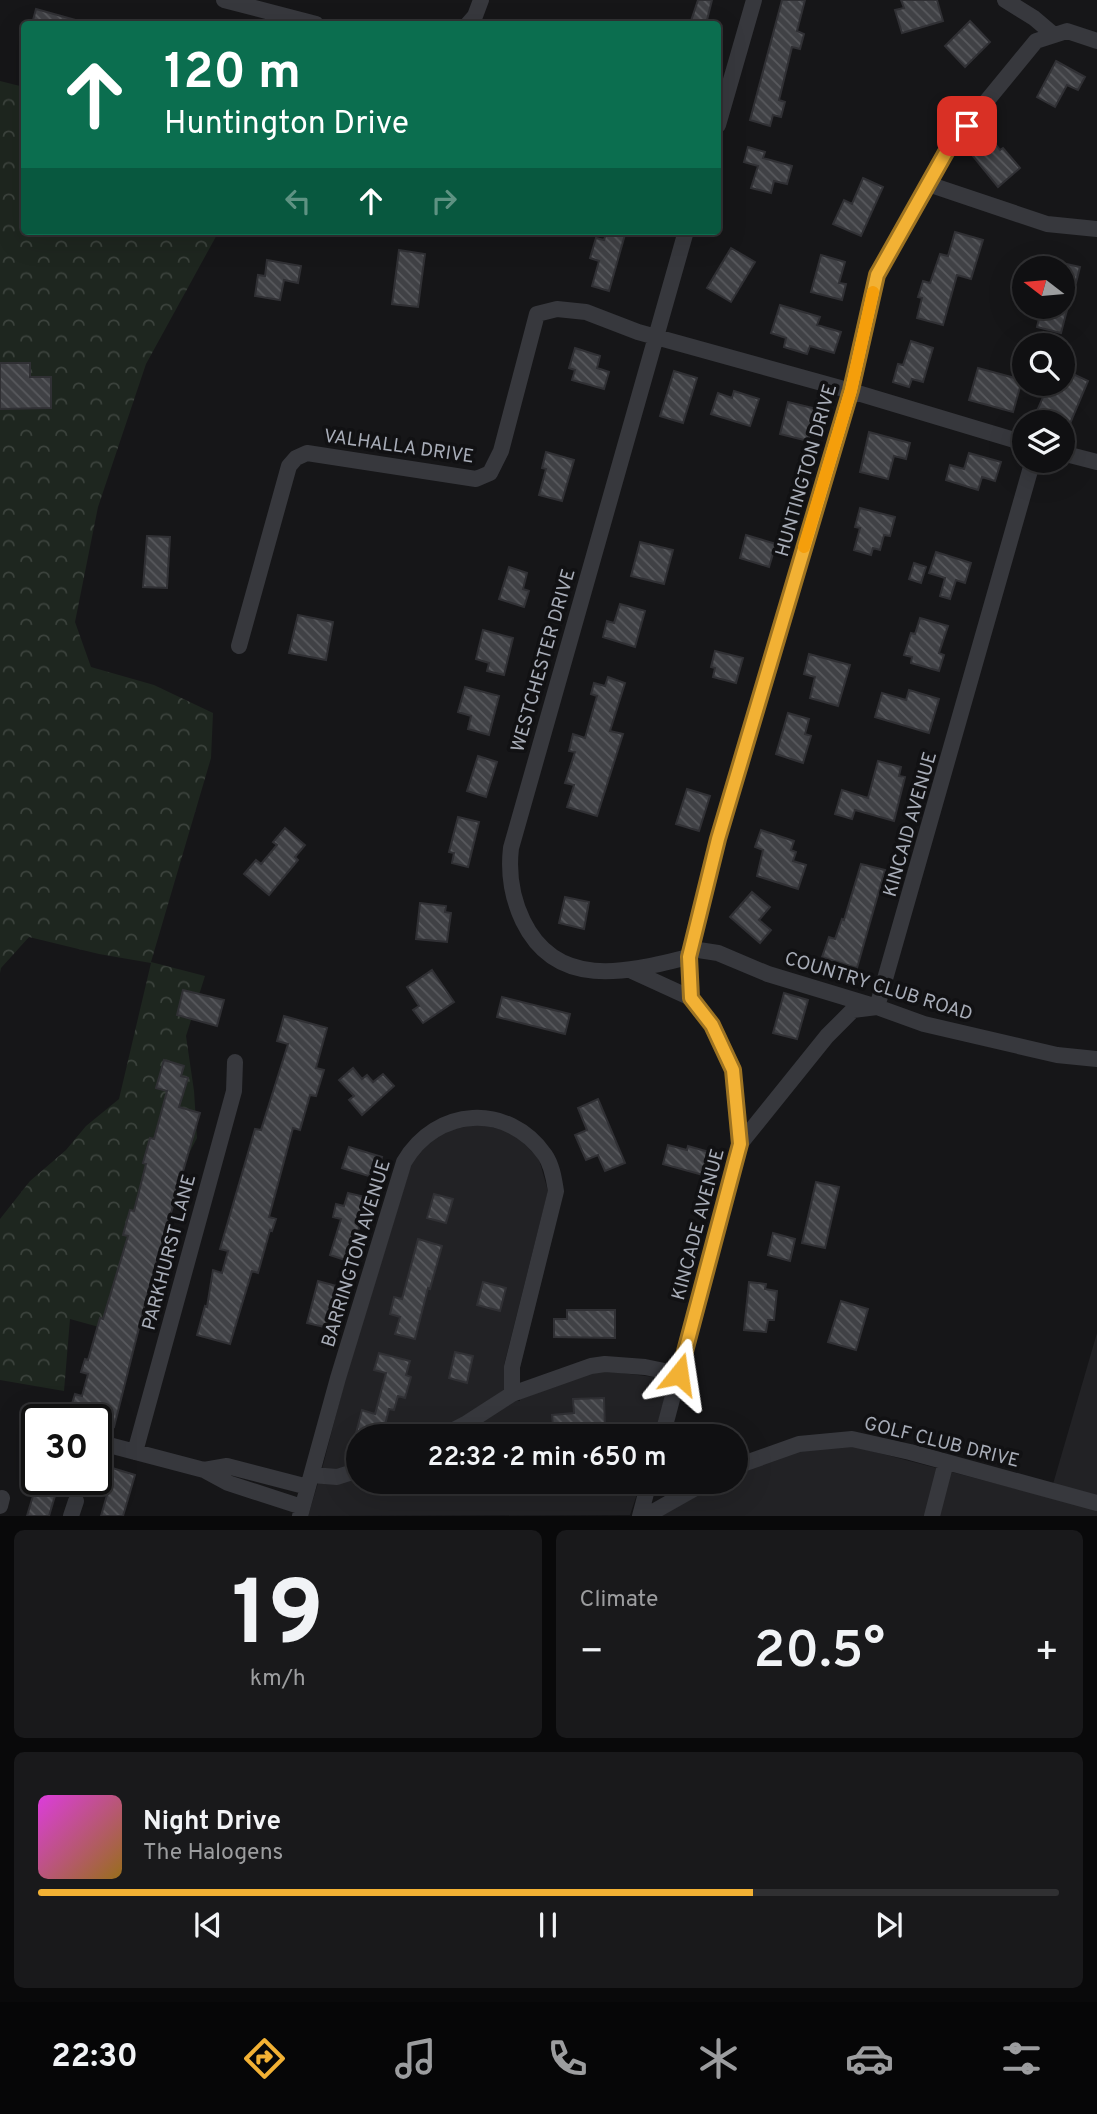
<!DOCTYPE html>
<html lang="en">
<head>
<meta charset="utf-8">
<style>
  :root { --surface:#101012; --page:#19191b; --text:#f1f3f6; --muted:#9c9d9f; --line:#303032; --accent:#f2b134 }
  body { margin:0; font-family:Overpass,sans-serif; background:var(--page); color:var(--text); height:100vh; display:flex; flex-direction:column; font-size:26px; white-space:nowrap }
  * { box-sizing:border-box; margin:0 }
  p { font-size:23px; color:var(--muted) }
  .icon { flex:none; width:38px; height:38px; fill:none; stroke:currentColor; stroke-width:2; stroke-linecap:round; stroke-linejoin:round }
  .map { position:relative; height:1516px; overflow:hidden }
  .details { display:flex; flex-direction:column; gap:14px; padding:14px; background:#09090a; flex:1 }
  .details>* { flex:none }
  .guide { position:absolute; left:21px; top:21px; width:700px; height:214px; border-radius:7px; box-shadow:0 7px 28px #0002,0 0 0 2px var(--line); background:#0b6e4f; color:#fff; overflow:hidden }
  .needle { width:46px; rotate:286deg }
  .fabs { position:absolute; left:1012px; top:256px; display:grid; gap:14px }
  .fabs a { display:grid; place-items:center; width:63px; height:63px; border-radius:50%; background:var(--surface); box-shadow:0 7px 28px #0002,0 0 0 2px var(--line); font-size:35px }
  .speed { position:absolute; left:21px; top:1404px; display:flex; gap:14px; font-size:35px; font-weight:700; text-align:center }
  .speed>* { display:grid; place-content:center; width:91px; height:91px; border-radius:50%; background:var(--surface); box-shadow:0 7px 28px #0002,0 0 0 2px var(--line); line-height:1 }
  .speed .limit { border:4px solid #111; border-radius:10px; background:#fff; color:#111 }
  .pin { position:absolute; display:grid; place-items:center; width:60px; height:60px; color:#fff; margin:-30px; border-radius:14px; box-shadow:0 4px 10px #0006 }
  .me { position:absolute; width:77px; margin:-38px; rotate:15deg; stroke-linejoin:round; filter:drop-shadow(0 0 5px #0008) }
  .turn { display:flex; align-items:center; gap:24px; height:147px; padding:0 28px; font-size:32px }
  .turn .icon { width:91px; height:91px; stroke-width:2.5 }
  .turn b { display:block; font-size:49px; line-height:60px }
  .lanes { display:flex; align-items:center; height:66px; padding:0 28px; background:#0003; justify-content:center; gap:35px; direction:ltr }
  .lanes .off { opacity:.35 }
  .big { font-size:52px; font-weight:600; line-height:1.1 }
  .details .tile { flex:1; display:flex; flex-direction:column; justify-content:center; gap:10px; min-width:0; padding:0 24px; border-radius:10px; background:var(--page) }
  .details .dial { align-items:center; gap:0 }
  .dial b { font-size:91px; line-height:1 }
  .song { display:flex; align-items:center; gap:21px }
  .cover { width:84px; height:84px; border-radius:10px; background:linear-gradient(135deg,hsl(300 70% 55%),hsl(40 70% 35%)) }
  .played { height:7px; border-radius:4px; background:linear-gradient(90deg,var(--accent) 70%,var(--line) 70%) }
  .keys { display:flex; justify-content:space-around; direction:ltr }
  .heat { display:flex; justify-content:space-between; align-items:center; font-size:38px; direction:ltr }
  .details .tiles { flex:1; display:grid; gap:14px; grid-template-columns:1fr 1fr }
  .tile:last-child { grid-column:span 2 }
  .trip { position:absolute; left:346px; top:1424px; width:402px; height:70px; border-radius:35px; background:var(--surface); box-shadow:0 7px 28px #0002,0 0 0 2px var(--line); font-weight:600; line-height:70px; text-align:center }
  .dock { display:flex; height:112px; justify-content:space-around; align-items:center; background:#060607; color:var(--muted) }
  .dock .icon { width:49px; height:49px }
  .dock .current { color:var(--accent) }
  .dock b { font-size:32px; color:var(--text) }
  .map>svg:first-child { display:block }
</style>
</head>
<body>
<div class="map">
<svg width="1097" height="1516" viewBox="0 0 1097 1516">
  <defs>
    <pattern id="forest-crowns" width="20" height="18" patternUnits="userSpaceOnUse" patternTransform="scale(1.75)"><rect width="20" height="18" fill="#1e261f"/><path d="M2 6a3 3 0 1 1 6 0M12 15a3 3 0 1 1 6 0" fill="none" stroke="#3c433d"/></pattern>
    <pattern id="building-back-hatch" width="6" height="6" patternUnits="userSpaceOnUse" patternTransform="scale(1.75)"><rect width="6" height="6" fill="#404145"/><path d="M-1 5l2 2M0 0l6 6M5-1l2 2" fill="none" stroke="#595a5e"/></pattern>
  </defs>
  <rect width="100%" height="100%" fill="#161618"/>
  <!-- built -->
  <path fill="#222225" d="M479 1124 503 1130 520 1139 539 1159 548 1191 504 1365V1390L463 1417 424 1437H359V1462L336 1470 322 1469 345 1380 411 1165 419 1151 445 1131Z
    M1097 1333V1496L1053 1484Z
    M606 1371 670 1379 654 1437H456L515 1401H520V1399L593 1373Z
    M852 1446 1097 1510V1516H661L721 1482H737V1474L763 1463 801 1451Z
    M359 1477V1482H641L630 1515 308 1516 318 1483Z"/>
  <!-- forest -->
  <path fill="url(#forest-crowns)" d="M0 81 24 87V231H219L146 364 98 507 75 622 91 667 154 685 213 713 211 758 151 962 205 976 186 1036 194 1091 197 1138 169 1191 128 1335 70 1319 64 1391 0 1380V1219L30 1181 66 1150 86 1126 119 1099 151 963 99 954 29 937 1 968 0 973Z"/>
  <!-- building -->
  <path fill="url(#building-back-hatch)" stroke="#303034" stroke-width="2" d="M698 0H712L706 24H690Z
    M782 0H805L797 31 804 34 800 49 792 47 779 100 785 102 781 117 773 115 770 126 750 120Z
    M901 0H937L943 21 902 33 895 10 904 8Z
    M36 9 79 21 78 24H32Z
    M970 21 990 42 965 67 945 46Z
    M1056 61 1085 77 1078 90 1067 85 1055 107 1037 97Z
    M991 139 1000 150 1003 148 1020 168 998 187 972 155Z
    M748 147 765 152 763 158 792 166 787 184 774 181 771 193 751 188 758 166 744 162Z
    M863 178 883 187 861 236 833 224 844 200 852 204Z
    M607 231H626L609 291 592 286 599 261 590 258 596 238 604 240Z
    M955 232 983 240 971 279 957 275 943 325 917 318 922 298 918 297 923 281 930 283 940 254 948 256Z
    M731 248 755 262 731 302 707 288Z
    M399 250 425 254 418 307 392 304Z
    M821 255 845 262 839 283 846 284 842 300 811 292Z
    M267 260 301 266 298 283 284 280 280 300 255 296 258 275 265 276Z
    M1062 263 1080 267 1076 283H1074L1061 333 1037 327 1042 306H1062Z
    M780 305 820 317 817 325 841 332 834 353 810 346 807 354 784 347 786 338 771 333Z
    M911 341 933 348 923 382 912 379 909 387 893 382 898 364 903 365Z
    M575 348 600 356 597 368 609 372 604 389 572 380 575 370 569 368Z
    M0 363H30V377H51V408L0 409Z
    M978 368 1022 380 1013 412 969 400Z
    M674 371 697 378 683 423 660 416Z
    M1073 374 1088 381 1069 426 1037 411 1049 383 1068 384Z
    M734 391 759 399 750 426 711 414 718 393 732 398Z
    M788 402 825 411 820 429 812 427 808 441 780 434Z
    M869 432 910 443 906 459 894 456 888 479 860 472Z
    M546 452 574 460 562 501 539 495 546 469 542 468Z
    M969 453 1001 462 995 481 982 477 978 490 946 480 950 465 964 469Z
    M860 508 895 517 890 536 884 535 880 550 873 548 871 555 854 550 860 528 855 527Z
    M746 535 776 544 769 567 740 558Z
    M147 536 170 537 167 588 143 587Z
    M640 542 673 550 664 584 631 576Z
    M936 552 971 563 965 583 956 580 950 599 940 596 945 578 929 573Z
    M914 563 926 567 921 583 909 579Z
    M509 567 527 573 523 589 529 591 524 607 499 599Z
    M620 604 645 611 635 647 603 637 607 621 614 623Z
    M298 615 333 622 326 660 289 653Z
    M920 618 948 626 939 653 944 655 939 671 911 663 912 657 904 655 911 633 915 634Z
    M483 630 513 638 504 675 487 671 489 663 476 659Z
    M715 651 743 658 736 683 713 677 715 668 711 667Z
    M809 654 850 665 838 706 810 698 815 677 804 674Z
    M608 677 625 683 610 731 623 734 597 816 567 807 574 785 565 783 575 752 569 751 573 734 585 738 597 696 591 694 594 683 605 686Z
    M465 687 499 696 489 735 468 729 471 716 458 712Z
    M909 690 939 699 929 733 875 717 882 693 906 700Z
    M788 713 809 719 805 734 811 736 803 763 776 754Z
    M478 756 497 762 486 797 467 791Z
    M878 761 901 767 899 776 905 777 894 821 855 810 852 819 835 814 842 790 868 798Z
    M687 789 710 796 699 831 676 824Z
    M458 817 479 822 468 867 452 863 454 853 449 852Z
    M285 828 305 845 295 857 298 860 269 895 244 874 256 860 261 864 277 845 273 842Z
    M761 830 794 841 791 850 796 852 793 861 806 865 798 889 757 876 763 850 755 847Z
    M861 864 885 870 857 968 822 957 829 937 835 939 842 919 844 920Z
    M752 892 770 907 759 920 771 930 760 943 730 917Z
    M565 897 589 902 584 929 559 923Z
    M420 903 446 906 445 912 451 913 447 942 416 939Z
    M432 970 454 1002 423 1023 413 1010 419 1006 407 987Z
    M183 990 224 1000 217 1026 177 1015Z
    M784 993 808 1000 797 1039 773 1033Z
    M502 997 570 1014 565 1034 497 1017Z
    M284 1016 327 1028 316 1068 324 1070 316 1096 310 1095 300 1130 293 1128 269 1217 276 1219 272 1231 270 1230 258 1273 252 1271 230 1344 197 1335 205 1306 207 1307 213 1270 222 1273 228 1251 220 1249 255 1129 261 1130 288 1044 277 1041Z
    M164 1060 184 1066 181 1076 188 1078 179 1107 200 1113 148 1292 114 1427 96 1422V1419L76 1417 79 1409 71 1407 75 1394 82 1396 88 1374 81 1372 85 1359 88 1360 100 1318 103 1319 128 1236 123 1235 130 1210 134 1211 146 1164 143 1163 150 1138 154 1139 167 1091 156 1088Z
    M353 1068 362 1079 367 1075 373 1082 383 1074 394 1086 362 1115 349 1100 354 1096 339 1080Z
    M598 1099 625 1163 605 1171 598 1155 586 1160 575 1135 587 1130 578 1108Z
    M668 1145 687 1150 688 1146 709 1152 703 1175 663 1164Z
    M349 1147 382 1157 378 1170 372 1169 369 1176 342 1168Z
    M816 1182 839 1187 825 1248 802 1243Z
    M348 1193 369 1198 348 1261 330 1255 341 1219 333 1217 336 1204 344 1206Z
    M434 1194 453 1199 446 1223 427 1218Z
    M773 1233 795 1239 790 1261 768 1255Z
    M418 1239 442 1246 430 1289 428 1288 415 1339 395 1334 400 1317 390 1314 394 1297 402 1299Z
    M318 1281 340 1287 329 1328 307 1323Z
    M483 1282 506 1288 500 1311 477 1305Z
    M749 1282 766 1284 765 1289 777 1291 774 1320H768L766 1332 744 1330Z
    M841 1301 868 1309 856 1350 828 1342Z
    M567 1310H615V1338L554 1337V1319H567Z
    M455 1352 473 1356 467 1383 449 1378Z
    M379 1353 410 1361 406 1375 411 1377 405 1398 398 1396 394 1410 389 1409 382 1437H355L362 1410 375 1414 386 1373 374 1370Z
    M604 1398 605 1427 571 1429V1437H554L552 1415 574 1413 573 1399Z
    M96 1463 135 1475 123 1516H101L109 1488 96 1484Z
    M38 1479H60L49 1516H27Z"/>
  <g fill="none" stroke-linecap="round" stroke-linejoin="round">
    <!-- minor -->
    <path stroke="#37383d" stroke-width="16" d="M224 0 316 24
      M1005 0 1034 18 1054 35
      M468 24 475 16 481 0
      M718 125 754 0
      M928 184 1047 224 1097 229
      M686 231 511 848C508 874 512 898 523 921 557 991 628 972 689 957
      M1062 453 1097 462
      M239 646 289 466 296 458 307 453 476 479 490 473 501 451 537 314 557 309 586 312 638 332 851 391 1024 443
      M692 949 718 953 768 974 877 1007 924 1024 1057 1055 1097 1059
      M632 971 691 998
      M740 1144 827 1036 853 1010 877 1007 1033 460
      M440 1437 467 1423 512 1394 591 1366 605 1364 645 1367 679 1374
      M662 1437 740 1144 733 1070 712 1025 691 998 689 957 718 839 851 391 877 275 949 147 1036 41 1067 31 1097 41
      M105 1444 204 1470 228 1483 302 1507
      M135 1452 234 1091 235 1062
      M737 1466 799 1444 852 1439 910 1452 1097 1503
      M204 1470 227 1466 308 1487
      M312 1475 337 1477 359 1470
      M0 1506 2 1498
      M71 1516 76 1501
      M300 1516 338 1378 404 1162C436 1107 508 1102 545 1155 552 1165 554 1179 556 1191L512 1367V1394
      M640 1516 649 1482
      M646 1516 706 1482
      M932 1516 946 1462"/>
  </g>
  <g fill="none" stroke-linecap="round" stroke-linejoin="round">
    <defs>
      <path id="route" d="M679 1374 740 1144 733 1070 712 1025 691 998 689 957 718 839 851 390 877 275 949 147 967 126"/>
    </defs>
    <!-- route casing -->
    <use href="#route" stroke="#9d7322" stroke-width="18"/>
    <!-- route -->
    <use href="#route" stroke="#f2b134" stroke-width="12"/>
    <!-- slow -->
    <path stroke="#f59e0b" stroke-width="12" d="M804 547 851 390 873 292"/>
  </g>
  <g text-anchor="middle" stroke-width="7" stroke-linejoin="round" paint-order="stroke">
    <!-- street labels -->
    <g font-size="19" fill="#a8adb8" stroke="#111113">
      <text transform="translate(399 445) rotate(8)" y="7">VALHALLA DRIVE</text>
      <text transform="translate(805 470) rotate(-74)" y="7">HUNTINGTON DRIVE</text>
      <text transform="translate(542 660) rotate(-74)" y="7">WESTCHESTER DRIVE</text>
      <text transform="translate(909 824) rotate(-74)" y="7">KINCAID AVENUE</text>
      <text transform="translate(879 985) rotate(17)" y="7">COUNTRY CLUB ROAD</text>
      <text transform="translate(697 1224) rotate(-75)" y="7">KINCADE AVENUE</text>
      <text transform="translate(168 1252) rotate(-75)" y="7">PARKHURST LANE</text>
      <text transform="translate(355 1253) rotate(-73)" y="7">BARRINGTON AVENUE</text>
      <text transform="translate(942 1441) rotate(14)" y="7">GOLF CLUB DRIVE</text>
    </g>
  </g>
</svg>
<div class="fabs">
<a><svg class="needle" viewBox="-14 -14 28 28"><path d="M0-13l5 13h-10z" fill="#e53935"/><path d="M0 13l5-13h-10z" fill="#9c9d9f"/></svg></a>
<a><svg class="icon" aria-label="search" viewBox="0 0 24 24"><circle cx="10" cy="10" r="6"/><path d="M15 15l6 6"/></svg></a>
<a><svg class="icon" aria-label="layers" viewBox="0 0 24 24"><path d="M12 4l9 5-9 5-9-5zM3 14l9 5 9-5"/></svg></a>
</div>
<div class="speed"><div class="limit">30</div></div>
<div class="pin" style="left:967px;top:126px;background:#d93025"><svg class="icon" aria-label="arrive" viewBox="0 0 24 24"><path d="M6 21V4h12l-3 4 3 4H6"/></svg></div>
<svg class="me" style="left:679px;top:1374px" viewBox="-20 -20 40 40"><path d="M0-17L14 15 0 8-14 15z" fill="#f2b134" stroke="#fff" stroke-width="4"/></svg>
<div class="trip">22:32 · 2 min · 650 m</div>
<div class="guide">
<div class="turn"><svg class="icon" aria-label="ahead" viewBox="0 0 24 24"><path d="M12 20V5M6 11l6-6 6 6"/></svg><div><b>120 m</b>Huntington Drive</div></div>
<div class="lanes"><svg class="icon off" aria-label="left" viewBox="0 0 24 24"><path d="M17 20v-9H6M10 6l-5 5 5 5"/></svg><svg class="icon" aria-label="ahead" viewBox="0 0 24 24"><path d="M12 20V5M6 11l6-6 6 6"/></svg><svg class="icon off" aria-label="right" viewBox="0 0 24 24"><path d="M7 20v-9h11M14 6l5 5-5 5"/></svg></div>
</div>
</div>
<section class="details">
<div class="tiles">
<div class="tile dial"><b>19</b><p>km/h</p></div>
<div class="tile"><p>Climate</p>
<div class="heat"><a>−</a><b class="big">20.5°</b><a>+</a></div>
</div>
<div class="tile">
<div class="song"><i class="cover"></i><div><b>Night Drive</b><p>The Halogens</p></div></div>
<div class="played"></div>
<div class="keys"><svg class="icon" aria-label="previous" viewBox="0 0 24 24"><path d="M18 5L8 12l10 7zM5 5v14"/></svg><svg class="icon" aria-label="pause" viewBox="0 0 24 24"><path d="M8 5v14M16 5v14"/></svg><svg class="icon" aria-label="next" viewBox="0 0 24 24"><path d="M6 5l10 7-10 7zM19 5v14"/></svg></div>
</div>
</div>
</section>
<nav class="dock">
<b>22:30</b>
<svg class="icon current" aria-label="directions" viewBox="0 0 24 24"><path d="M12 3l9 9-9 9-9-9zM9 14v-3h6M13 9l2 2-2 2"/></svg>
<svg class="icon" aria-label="music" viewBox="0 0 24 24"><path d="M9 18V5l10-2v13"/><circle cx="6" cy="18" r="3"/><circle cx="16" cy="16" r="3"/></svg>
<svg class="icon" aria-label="phone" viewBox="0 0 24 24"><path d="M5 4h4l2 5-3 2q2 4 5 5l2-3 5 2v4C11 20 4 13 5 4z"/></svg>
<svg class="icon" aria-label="climate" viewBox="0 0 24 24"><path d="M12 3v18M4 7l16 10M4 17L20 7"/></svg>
<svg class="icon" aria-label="car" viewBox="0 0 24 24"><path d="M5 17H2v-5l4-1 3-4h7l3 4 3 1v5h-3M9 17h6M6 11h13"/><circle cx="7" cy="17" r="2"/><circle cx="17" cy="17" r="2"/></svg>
<svg class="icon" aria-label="filters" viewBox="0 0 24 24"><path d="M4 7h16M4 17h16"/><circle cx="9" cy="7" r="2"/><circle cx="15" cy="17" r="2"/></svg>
</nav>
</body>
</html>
